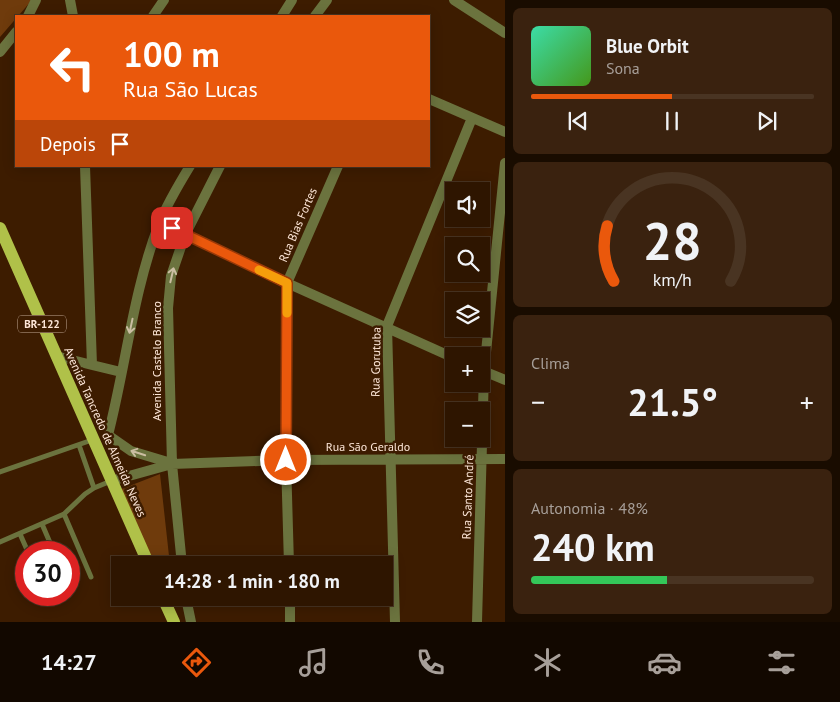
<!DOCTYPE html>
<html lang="pt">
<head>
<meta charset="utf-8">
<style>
  :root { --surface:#2e1500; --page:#3a220f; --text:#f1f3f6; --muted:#a79f99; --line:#493422; --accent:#ea580c }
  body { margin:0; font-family:"PT Sans",sans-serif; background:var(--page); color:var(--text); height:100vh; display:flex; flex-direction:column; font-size:19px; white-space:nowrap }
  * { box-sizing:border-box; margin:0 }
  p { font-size:16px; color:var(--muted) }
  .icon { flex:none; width:28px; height:28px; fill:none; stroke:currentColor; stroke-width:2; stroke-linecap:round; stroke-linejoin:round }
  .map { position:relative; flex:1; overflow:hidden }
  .drawer { display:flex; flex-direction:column; gap:8px; padding:8px; background:#190c00; width:335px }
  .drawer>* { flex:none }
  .banner { position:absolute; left:15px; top:15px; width:415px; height:152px; border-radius:0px; box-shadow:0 2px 12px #0003,0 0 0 1px var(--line); background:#ea580c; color:#fff; overflow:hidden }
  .controls { position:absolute; left:445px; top:182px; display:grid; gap:10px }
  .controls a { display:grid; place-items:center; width:45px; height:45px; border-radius:0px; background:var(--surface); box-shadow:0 2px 12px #0003,0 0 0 1px var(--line); font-size:25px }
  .speed { position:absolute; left:15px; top:541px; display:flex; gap:10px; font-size:25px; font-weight:700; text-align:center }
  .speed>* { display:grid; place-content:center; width:65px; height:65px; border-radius:50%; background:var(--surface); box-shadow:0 2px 12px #0003,0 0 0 1px var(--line); line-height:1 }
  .speed .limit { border:8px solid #d22; background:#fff; color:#111 }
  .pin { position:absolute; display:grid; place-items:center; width:42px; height:42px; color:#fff; margin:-21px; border-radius:10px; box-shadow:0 2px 8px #0006 }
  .me { position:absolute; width:55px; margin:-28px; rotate:0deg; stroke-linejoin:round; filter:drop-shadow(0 0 4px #0008) }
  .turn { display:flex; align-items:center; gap:18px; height:105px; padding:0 25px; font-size:22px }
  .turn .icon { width:65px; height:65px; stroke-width:2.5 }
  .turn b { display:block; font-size:35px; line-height:42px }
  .then { display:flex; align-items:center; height:48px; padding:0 25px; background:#0003; gap:10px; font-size:19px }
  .big { font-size:38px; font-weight:700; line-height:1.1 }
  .drawer .card { flex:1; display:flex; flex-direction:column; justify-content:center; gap:8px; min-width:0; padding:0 18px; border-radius:8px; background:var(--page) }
  .drawer .dial { align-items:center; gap:0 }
  .dial svg { height:130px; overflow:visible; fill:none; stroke:var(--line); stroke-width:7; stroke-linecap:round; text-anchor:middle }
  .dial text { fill:var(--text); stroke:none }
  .song { display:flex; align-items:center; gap:15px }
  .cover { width:60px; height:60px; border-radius:8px; background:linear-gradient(135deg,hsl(160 70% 55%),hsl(100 70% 35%)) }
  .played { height:5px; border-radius:2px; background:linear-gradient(90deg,var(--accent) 50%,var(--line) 50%) }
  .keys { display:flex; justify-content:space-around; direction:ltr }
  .heat { display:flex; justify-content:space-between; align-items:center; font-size:28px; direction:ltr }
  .charge { height:8px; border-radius:4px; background:linear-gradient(90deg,#34c759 48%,var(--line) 0) }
  .trip { position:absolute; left:111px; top:556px; width:282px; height:50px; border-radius:0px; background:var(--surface); box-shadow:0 2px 12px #0003,0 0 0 1px var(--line); font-weight:700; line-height:50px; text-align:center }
  .dock { display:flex; height:80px; justify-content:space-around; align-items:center; background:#120800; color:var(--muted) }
  .dock .icon { width:35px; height:35px }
  .dock .selected { color:var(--accent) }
  .dock b { font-size:22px; color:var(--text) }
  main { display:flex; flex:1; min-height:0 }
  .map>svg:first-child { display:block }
</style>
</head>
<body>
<main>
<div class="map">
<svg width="505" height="622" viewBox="0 0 505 622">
  <rect width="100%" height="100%" fill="#3d1c00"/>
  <!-- green -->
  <path fill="#6f3b0c" d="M0 0H32L0 37Z
    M160 474 170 565H152L119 490Z"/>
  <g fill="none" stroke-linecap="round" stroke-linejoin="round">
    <!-- service -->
    <path stroke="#6b733e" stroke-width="5" d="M79 445 94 488
      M0 472 92 440
      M64 514 91 577
      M42 524 54 552
      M20 534 28 552
      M0 542 64 514 85 494 94 488 111 481
      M69 586V587
      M46 595 47 597"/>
    <!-- minor -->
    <path stroke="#6b733e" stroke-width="10" d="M70 0 73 16
      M454 0 505 33
      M28 16 36 0
      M153 16 164 0
      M282 16 292 0
      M315 16 327 0
      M0 52 16 32
      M429 99 505 132
      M85 166 92 365 121 372
      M160 222 287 283 454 358
      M56 356 92 365
      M481 370 505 380
      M108 435C126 365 133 292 159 224 167 204 179 184 190 166
      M108 435 131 451 171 463
      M111 481 172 464 286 460 505 459
      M182 565 172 464 168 308 171 276 185 235 220 166
      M289 565 286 460 287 283 338 166
      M186 598 191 622
      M290 598V622
      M395 622 387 326 472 118
      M477 622 484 372 505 163"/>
    <!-- primary -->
    <path stroke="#b0c149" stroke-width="12" d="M0 228 149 565
      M163 598 174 622"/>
  </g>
  <!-- one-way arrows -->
  <defs><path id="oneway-shaft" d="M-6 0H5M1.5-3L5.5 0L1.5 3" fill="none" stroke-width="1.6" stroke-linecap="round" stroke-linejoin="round" transform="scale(1.25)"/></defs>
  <g stroke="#cbbea2">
    <use href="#oneway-shaft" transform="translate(172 275) rotate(-77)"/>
    <use href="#oneway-shaft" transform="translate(131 326) rotate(102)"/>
    <use href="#oneway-shaft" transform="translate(138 453) rotate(-162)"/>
  </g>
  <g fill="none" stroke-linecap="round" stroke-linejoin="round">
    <defs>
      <path id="route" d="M172 228 287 283 286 460"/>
    </defs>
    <!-- route casing -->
    <use href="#route" stroke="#983908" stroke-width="12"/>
    <!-- route -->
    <use href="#route" stroke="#ea580c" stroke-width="9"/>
    <!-- slow -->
    <path stroke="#f59e0b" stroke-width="9" d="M259 270 287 283V313"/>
  </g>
  <g text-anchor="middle" stroke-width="5" stroke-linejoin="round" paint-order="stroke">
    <!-- shield labels -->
    <rect fill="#3d1c00" stroke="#c4aa97" stroke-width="1" x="18" y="315.5" width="48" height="17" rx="4"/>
    <g font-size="11" font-weight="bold" fill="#fee7d8">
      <text x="42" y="328">BR-122</text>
    </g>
    <!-- street labels -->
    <g font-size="12" fill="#fee7d8" stroke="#3d1c00">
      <text transform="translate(298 225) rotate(-67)" y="4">Rua Bias Fortes</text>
      <text transform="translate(157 361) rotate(-90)" y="4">Avenida Castelo Branco</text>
      <text transform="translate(376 362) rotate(-89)" y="4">Rua Gorutuba</text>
      <text transform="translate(105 432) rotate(66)" y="4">Avenida Tancredo de Almeida Neves</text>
      <text x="368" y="451">Rua São Geraldo</text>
      <text transform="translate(468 497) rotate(-88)" y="4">Rua Santo André</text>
    </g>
  </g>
</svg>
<div class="controls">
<a><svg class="icon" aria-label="sound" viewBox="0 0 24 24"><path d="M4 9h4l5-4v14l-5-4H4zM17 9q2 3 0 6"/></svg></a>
<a><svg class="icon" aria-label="search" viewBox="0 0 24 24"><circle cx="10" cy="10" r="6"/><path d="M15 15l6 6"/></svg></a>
<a><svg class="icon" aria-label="layers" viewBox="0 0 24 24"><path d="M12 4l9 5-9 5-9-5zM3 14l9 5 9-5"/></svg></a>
<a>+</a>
<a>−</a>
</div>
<div class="speed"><div class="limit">30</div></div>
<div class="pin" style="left:172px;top:228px;background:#d93025"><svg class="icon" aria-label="arrive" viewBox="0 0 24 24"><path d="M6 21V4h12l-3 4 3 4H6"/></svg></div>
<svg class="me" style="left:286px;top:460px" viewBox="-20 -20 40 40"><circle r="17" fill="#ea580c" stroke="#fff" stroke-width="3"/><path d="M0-11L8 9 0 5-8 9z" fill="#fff"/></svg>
<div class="trip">14:28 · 1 min · 180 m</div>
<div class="banner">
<div class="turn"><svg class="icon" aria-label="left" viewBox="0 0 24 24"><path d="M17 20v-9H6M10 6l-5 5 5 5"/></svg><div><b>100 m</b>Rua São Lucas</div></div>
<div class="then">Depois<svg class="icon" aria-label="arrive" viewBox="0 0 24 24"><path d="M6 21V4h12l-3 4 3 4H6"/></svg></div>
</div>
</div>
<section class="drawer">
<div class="card">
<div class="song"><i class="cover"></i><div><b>Blue Orbit</b><p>Sona</p></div></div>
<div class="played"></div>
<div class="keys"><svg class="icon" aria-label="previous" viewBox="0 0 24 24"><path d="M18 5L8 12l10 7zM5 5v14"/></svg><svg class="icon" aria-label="pause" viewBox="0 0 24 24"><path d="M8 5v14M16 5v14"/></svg><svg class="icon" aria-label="next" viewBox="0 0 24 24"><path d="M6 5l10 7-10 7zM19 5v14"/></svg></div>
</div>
<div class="card dial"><svg viewBox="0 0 100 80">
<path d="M14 69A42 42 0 1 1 86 69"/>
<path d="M14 69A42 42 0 0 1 10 35" stroke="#ea580c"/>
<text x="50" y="56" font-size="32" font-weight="700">28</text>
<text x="50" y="72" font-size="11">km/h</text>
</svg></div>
<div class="card"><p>Clima</p>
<div class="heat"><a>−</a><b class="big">21.5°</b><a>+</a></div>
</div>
<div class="card"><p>Autonomia · 48%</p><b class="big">240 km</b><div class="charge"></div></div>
</section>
</main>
<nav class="dock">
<b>14:27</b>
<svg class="icon selected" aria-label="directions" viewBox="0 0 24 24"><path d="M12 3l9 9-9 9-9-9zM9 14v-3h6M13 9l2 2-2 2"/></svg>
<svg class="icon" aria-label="music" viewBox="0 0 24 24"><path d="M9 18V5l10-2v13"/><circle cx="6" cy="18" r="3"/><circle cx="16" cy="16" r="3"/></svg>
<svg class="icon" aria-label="phone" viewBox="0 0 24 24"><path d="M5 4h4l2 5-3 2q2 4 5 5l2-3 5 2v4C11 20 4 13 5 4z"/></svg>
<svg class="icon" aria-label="climate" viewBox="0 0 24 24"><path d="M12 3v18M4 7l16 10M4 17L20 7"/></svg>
<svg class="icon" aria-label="car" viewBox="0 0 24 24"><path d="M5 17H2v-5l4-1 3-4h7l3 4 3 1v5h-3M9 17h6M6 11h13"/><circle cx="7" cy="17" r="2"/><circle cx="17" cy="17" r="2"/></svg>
<svg class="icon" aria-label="filters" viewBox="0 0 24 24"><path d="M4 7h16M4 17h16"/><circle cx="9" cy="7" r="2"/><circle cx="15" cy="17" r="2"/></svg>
</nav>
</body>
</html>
